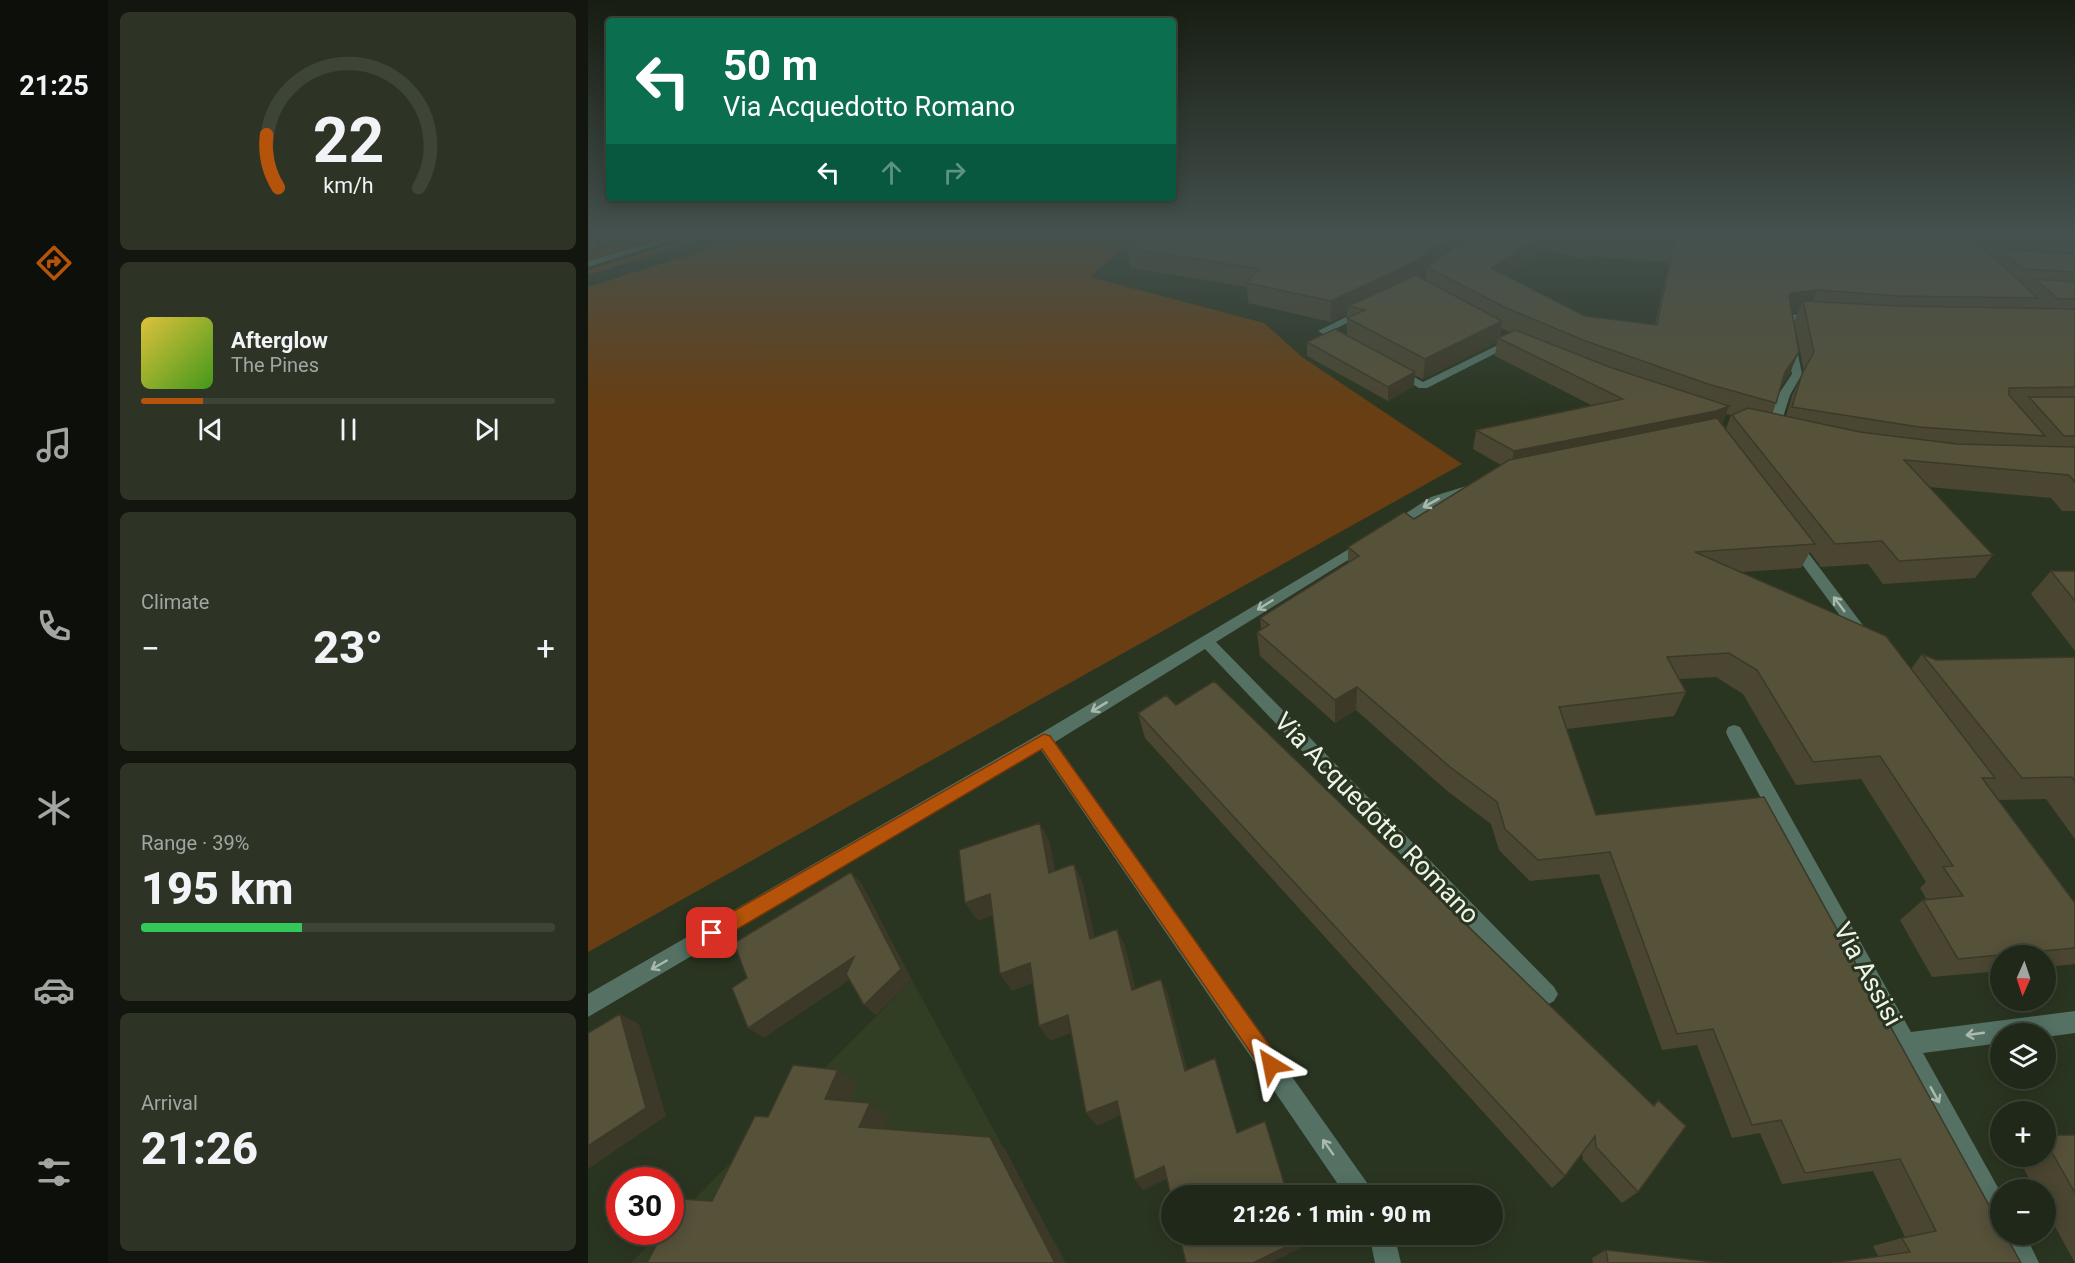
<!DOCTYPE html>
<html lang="en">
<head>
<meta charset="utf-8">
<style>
  :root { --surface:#202819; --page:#2d3426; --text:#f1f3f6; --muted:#a2a6a2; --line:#3d4438; --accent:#b45309 }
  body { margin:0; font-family:Roboto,sans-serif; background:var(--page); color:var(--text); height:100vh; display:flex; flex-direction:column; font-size:22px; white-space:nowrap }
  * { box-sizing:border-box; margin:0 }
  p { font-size:20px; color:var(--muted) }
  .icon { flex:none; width:33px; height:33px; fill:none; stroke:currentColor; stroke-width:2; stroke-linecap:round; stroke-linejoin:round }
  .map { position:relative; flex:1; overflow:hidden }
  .sheet { display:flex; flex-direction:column; gap:12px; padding:12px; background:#12160e; width:480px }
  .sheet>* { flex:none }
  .top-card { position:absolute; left:18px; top:18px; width:570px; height:183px; border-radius:6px; box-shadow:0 3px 15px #0003,0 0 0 2px var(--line); background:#0b6e4f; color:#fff; overflow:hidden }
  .needle { width:39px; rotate:183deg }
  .buttons { position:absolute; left:1402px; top:945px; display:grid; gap:12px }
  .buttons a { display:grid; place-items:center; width:66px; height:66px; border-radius:50%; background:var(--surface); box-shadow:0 3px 15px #0003,0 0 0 2px var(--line); font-size:30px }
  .speed { position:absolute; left:18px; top:1167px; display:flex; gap:12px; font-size:30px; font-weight:700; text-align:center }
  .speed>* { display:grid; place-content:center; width:78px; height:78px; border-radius:50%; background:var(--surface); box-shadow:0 3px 15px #0003,0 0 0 2px var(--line); line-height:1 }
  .speed .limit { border:9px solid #d22; background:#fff; color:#111 }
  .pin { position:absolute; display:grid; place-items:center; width:51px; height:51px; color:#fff; margin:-26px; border-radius:12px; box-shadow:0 3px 9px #0006 }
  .me { position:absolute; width:66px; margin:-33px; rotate:325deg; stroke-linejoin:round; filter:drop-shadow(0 0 4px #0008) }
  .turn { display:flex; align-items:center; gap:21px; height:126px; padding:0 18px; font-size:27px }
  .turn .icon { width:78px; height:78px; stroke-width:2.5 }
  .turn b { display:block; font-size:42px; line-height:51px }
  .lanes { display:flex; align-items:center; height:57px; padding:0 18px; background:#0003; justify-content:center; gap:30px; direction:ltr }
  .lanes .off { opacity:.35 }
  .big { font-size:45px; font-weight:800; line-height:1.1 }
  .sheet .tile { flex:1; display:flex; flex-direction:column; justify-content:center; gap:9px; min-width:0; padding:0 21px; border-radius:9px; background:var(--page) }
  .sheet .dial { align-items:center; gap:0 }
  .dial svg { height:156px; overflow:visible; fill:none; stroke:var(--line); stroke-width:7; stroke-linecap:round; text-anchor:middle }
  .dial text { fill:var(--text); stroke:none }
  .song { display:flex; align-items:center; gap:18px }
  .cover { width:72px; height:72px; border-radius:9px; background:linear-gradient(135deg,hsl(50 70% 55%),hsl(100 70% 35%)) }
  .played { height:6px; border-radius:3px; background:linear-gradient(90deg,var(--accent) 15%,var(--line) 15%) }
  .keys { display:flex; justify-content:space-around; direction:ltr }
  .heat { display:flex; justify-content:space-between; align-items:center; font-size:33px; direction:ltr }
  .charge { height:9px; border-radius:4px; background:linear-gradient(90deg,#34c759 39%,var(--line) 0) }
  .trip { position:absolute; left:573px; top:1185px; width:342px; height:60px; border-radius:30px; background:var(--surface); box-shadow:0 3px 15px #0003,0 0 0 2px var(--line); font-weight:800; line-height:60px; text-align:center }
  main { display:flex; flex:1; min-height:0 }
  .menu { display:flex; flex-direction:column; width:108px; justify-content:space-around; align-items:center; background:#0d100a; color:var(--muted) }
  .menu .icon { width:42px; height:42px }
  .menu .current { color:var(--accent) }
  .menu b { font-size:27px; color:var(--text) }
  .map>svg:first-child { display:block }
</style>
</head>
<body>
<main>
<nav class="menu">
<b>21:25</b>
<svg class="icon current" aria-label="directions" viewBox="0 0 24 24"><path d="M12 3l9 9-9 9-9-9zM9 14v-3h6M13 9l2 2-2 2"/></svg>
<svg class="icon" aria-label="music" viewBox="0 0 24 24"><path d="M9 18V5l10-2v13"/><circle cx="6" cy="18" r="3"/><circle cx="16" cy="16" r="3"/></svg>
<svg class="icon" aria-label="phone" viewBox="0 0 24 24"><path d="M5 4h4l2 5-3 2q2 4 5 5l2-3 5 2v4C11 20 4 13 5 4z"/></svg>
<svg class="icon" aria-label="climate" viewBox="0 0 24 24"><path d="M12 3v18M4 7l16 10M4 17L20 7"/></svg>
<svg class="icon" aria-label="car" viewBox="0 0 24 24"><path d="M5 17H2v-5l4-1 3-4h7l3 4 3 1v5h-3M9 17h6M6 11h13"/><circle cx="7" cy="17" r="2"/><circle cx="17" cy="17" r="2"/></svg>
<svg class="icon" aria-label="filters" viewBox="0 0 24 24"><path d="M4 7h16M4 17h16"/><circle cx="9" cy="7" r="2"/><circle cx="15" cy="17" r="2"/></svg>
</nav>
<section class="sheet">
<div class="tile dial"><svg viewBox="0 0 100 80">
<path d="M14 69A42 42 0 1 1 86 69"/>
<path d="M14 69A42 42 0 0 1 8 42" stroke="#b45309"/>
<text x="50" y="56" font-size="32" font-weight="700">22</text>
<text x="50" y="72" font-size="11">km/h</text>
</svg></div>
<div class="tile">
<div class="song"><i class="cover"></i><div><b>Afterglow</b><p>The Pines</p></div></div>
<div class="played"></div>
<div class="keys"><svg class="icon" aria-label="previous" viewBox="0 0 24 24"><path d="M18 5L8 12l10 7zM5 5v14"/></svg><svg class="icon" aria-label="pause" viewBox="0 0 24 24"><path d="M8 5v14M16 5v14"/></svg><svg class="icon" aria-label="next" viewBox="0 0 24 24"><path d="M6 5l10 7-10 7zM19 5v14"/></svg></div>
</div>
<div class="tile"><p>Climate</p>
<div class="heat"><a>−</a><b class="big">23°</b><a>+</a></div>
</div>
<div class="tile"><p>Range · 39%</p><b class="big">195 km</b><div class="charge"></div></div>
<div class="tile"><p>Arrival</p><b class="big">21:26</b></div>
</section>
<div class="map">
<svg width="1487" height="1263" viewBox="0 0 1487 1263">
  <rect width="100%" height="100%" fill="#2a3521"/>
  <!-- built -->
  <path fill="#313e24" d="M324 980 478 1263H43L74 1232H82L83 1223Z"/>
  <!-- green -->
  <path fill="#683e12" d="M64 234H85L0 260V253Z
    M116 234H130L0 275V270Z
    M169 234H520L545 239 502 277 676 323 714 357 874 464 0 952V287Z"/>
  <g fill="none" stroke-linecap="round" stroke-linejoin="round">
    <!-- primary-tunnel -->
    <path stroke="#47523f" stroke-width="9" stroke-dasharray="9 4.5" stroke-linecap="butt" d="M0 246 40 234"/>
    <!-- pedestrian -->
    <path fill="#547164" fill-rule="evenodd" d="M776 308 781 311 779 313 743 331 760 340V344H752L730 331Z
      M922 339 927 342 926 344 839 388H831L803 371 812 369 835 382Z"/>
    <!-- minor -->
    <path fill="#547164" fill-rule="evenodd" d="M1198 315 1226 314 1231 317 1226 320 1203 321 1214 374 1202 395 1190 433 1184 436 1178 433 1190 395 1204 374 1193 318Z
      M888 483 894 487 892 490 853 503 809 530H799L797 527 843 497Z
      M776 540 781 541 783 544 781 547 628 642 966 987 970 994 966 1001 959 1005 952 1001 617 649 467 742 782 1187 785 1196H758L453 750 0 1017V994L450 735Z
      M1207 541 1212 542 1280 632 1283 636 1280 640H1270L1202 548 1200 545Z
      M1146 725 1152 727 1323 1032 1487 1011V1033L1458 1037V1034H1413V1043L1335 1053 1413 1193V1234H1437L1451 1263H1424L1410 1234 1412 1229 1404 1226 1140 737 1138 732 1140 727Z
      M781 1234H806L813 1263H787Z"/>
    <!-- tertiary -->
    <path fill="#547164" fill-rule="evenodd" d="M91 234H103L0 267V261Z"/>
  </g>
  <!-- wall -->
  <path fill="#4a4631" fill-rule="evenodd" d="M552 234H773L769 241 773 238 776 234H1487V511H1474L1463 498 1341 487 1405 555 1387 578 1295 584 1280 564 1233 567 1222 552 1213 568 1153 572 1323 669 1334 654 1348 660 1487 657V839L1458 799 1410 800 1487 903V964L1458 967V956H1413V971L1344 977 1312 920 1335 900H1339L1332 888 1338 882 1273 779 1208 785 1155 694 1128 677 1091 679 1098 692 1086 716 979 729 1008 815 1433 1263 1290 1256 1285 1246 1317 1237 1285 1171 1194 1184 1172 1133 1144 1138 1109 1045 1074 1050 1011 874 942 881 911 850 903 824 858 790 768 710 747 723 672 656 669 632 673 630 672 618 760 563V547L826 519 913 465 885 449 888 430 1005 406 907 356 909 342 835 379 826 375V386L800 401 719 356V342L759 336V314L743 322 660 303 659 287 543 268 539 248 545 244 544 240ZM958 250 998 259 1000 256 1081 262 1067 325 997 316 918 276ZM838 272V280L832 277 833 276ZM1210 312 1206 322 1204 313ZM913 328 922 332 912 337ZM1208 331 1216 371 1204 396 1198 416 1184 413 1188 403 1193 386 1202 373ZM1138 414 1143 415 1138 429 1134 424Z
    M1463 571H1487V651L1443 594Z
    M588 705 1065 1105 1070 1100 1050 1192 1034 1203 995 1160 994 1153 977 1176 964 1188 557 738 550 713Z
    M1458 1135H1487V1263L1458 1210V1190H1447L1429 1156H1458Z
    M1018 1250 1134 1263H1005L1004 1258Z"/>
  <!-- shaded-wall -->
  <path fill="#3c3928" d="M763 234H773L763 251Z
    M867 234H892L839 267 838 272 823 283 760 306 759 314 743 322V301Z
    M956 234H961L958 250 900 288 903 268Z
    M1004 237 1000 256 998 259 1003 239Z
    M1229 290 1220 311 1215 301 1210 312 1195 314 1201 296 1203 293Z
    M914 321 911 339 910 338 909 342 835 379 837 359Z
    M1211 352 1202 373 1188 394 1197 372Z
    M827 372 826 386 800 401V387Z
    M1141 406 1134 425 922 470 926 451Z
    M769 687 768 710 747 723V700Z
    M452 823 462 843 471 892 461 873Z
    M486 864 495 883 511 957 502 939Z
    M263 872 274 884 324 980 288 1015 276 1005Z
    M402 894 414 912 390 921 377 903Z
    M529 929 537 946 552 1006 544 990Z
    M266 957 279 968 176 1038 160 1028Z
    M442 963 453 980 424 991 412 974Z
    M573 979 580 995 603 1085 597 1071Z
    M32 1014 51 1024 78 1116 0 1169V1146Z
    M480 1015 491 1030 462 1041 451 1026Z
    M250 1070 270 1084 258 1112 237 1099Z
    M529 1101 538 1113 509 1126 498 1113Z
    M282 1103 301 1116 291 1139 271 1127Z
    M402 1137 417 1149 476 1263H467Z
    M576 1166 583 1177 555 1190 547 1180Z
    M714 1239 715 1247 682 1263H665Z"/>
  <!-- building -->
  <path fill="#565139" stroke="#3c3928" stroke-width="1.5" d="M552 234H702L703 235 767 242 773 238 776 234H867L824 263 743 301 659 283 671 269 539 248 549 241 544 240Z
    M884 234H956L903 268 997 316 1069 325 1086 242 1004 237 1003 239 977 234H1267L1270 236 1390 243 1450 298 1311 296 1229 290 1203 293 1201 296 1211 352 1197 372 1188 403 1120 384 995 340 914 306 839 267Z
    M1397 234H1487V243L1402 240Z
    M1413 249 1487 254V272L1435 269Z
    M828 275 914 321 837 359 759 318 777 310 760 306Z
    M1447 279 1487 282V299H1470Z
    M1215 301 1311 306 1487 309V387L1421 388V395L1457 436 1331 427 1204 407 1214 374 1226 352Z
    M747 329 827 372 800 387 719 342Z
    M927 330 1024 368 1141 406 1128 411 926 451 888 430 1035 399 910 338Z
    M1441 397H1487V436H1476Z
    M1160 408 1272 432 1369 444 1487 447V482L1481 475 1316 460 1405 555 1311 561 1294 541 1247 544 1144 415Z
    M1129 418 1227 544 1107 552 1298 636 1407 778H1394L1487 903V948L1370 959 1335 900 1375 896 1355 867 1365 866 1292 756 1225 762 1169 670 1141 653 1079 657 1098 692 971 707 1008 815 1176 797 1413 1227V1234H1417L1433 1263H1244L1322 1252 1314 1238 1348 1231 1312 1159 1217 1173 1193 1120 1164 1125 1125 1029 1089 1034 1022 852 950 860 917 829 909 802 862 767 769 687 747 700 669 632 681 625 672 618 771 556 760 547 816 512 826 519 921 460Z
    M1463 571H1487V601Z
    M1334 654 1348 660 1487 657V782L1484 777 1434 778Z
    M626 681 1066 1106 1070 1100 1098 1126 1050 1192 1008 1147 1007 1136 977 1176 550 713 578 695 588 705Z
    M452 823 461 873 486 864 502 939 529 929 544 990 573 979 597 1071 627 1058 649 1133 677 1121 700 1196H584V1200L576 1166 547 1180 529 1101 498 1113 480 1015 451 1026 442 963 412 974 402 894 377 903 371 850Z
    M263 872 313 969 276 1005 258 974 266 957 160 1028 144 988 159 978 146 943Z
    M32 1014 58 1108 0 1146V1033Z
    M205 1065 250 1070 237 1099 282 1103 271 1127 402 1137 467 1263H59L75 1232H82V1218L92 1199 124 1201 167 1116 180 1117Z
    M1458 1135H1487V1193L1458 1142Z
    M591 1234H712L714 1239 665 1263H598Z
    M1018 1250 1134 1263H1020Z"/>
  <!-- one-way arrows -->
  <defs><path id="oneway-shaft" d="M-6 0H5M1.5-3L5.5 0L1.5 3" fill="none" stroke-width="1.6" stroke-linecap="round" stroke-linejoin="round" transform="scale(1.5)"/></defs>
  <g stroke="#a9baad">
    <use href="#oneway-shaft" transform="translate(843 503) rotate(151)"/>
    <use href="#oneway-shaft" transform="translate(1251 604) rotate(-127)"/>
    <use href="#oneway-shaft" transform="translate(677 605) rotate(148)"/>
    <use href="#oneway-shaft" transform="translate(511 707) rotate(149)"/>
    <use href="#oneway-shaft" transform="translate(71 965) rotate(150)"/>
    <use href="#oneway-shaft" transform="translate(1387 1034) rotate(172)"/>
    <use href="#oneway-shaft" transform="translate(1347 1095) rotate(61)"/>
    <use href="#oneway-shaft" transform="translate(740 1147) rotate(-125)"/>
  </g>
  <!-- sky -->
  <linearGradient id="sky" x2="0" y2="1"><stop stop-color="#171d12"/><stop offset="0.57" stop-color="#44514e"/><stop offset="1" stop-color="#44514e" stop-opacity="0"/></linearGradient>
  <rect width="1487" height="410" fill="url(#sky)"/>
  <!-- route -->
  <path fill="#b45309" stroke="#753606" stroke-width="1.5" d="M456 734 462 736 690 1058 693 1065 690 1072 683 1075 676 1072 454 749 131 940 124 942 118 940 115 933 118 927Z"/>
  <g text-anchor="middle" stroke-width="6" stroke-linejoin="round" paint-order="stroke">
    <!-- near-street labels -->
    <g font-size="26" fill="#eef5e8" stroke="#2a3521">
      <text transform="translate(789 818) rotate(46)" y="9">Via Acquedotto Romano</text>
      <text transform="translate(1280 974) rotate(61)" y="9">Via Assisi</text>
    </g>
  </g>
</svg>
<div class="buttons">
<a><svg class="needle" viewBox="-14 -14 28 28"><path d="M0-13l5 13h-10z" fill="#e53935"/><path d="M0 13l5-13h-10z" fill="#a2a6a2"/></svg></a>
<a><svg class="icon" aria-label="layers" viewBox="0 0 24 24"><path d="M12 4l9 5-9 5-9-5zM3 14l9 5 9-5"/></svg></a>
<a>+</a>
<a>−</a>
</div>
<div class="speed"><div class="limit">30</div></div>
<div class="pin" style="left:124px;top:933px;background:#d93025"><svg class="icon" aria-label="arrive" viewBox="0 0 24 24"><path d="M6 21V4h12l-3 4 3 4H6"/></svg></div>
<svg class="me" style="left:683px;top:1065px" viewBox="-20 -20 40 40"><path d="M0-17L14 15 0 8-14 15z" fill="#b45309" stroke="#fff" stroke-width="4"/></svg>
<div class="trip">21:26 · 1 min · 90 m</div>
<div class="top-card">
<div class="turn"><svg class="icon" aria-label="left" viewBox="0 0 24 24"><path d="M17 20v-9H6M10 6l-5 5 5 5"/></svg><div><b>50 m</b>Via Acquedotto Romano</div></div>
<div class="lanes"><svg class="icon" aria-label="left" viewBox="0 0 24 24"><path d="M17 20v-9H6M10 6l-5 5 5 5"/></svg><svg class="icon off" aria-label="ahead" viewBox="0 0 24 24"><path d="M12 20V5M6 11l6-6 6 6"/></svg><svg class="icon off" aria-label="right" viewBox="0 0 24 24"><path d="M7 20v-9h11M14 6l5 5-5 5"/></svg></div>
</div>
</div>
</main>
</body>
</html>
